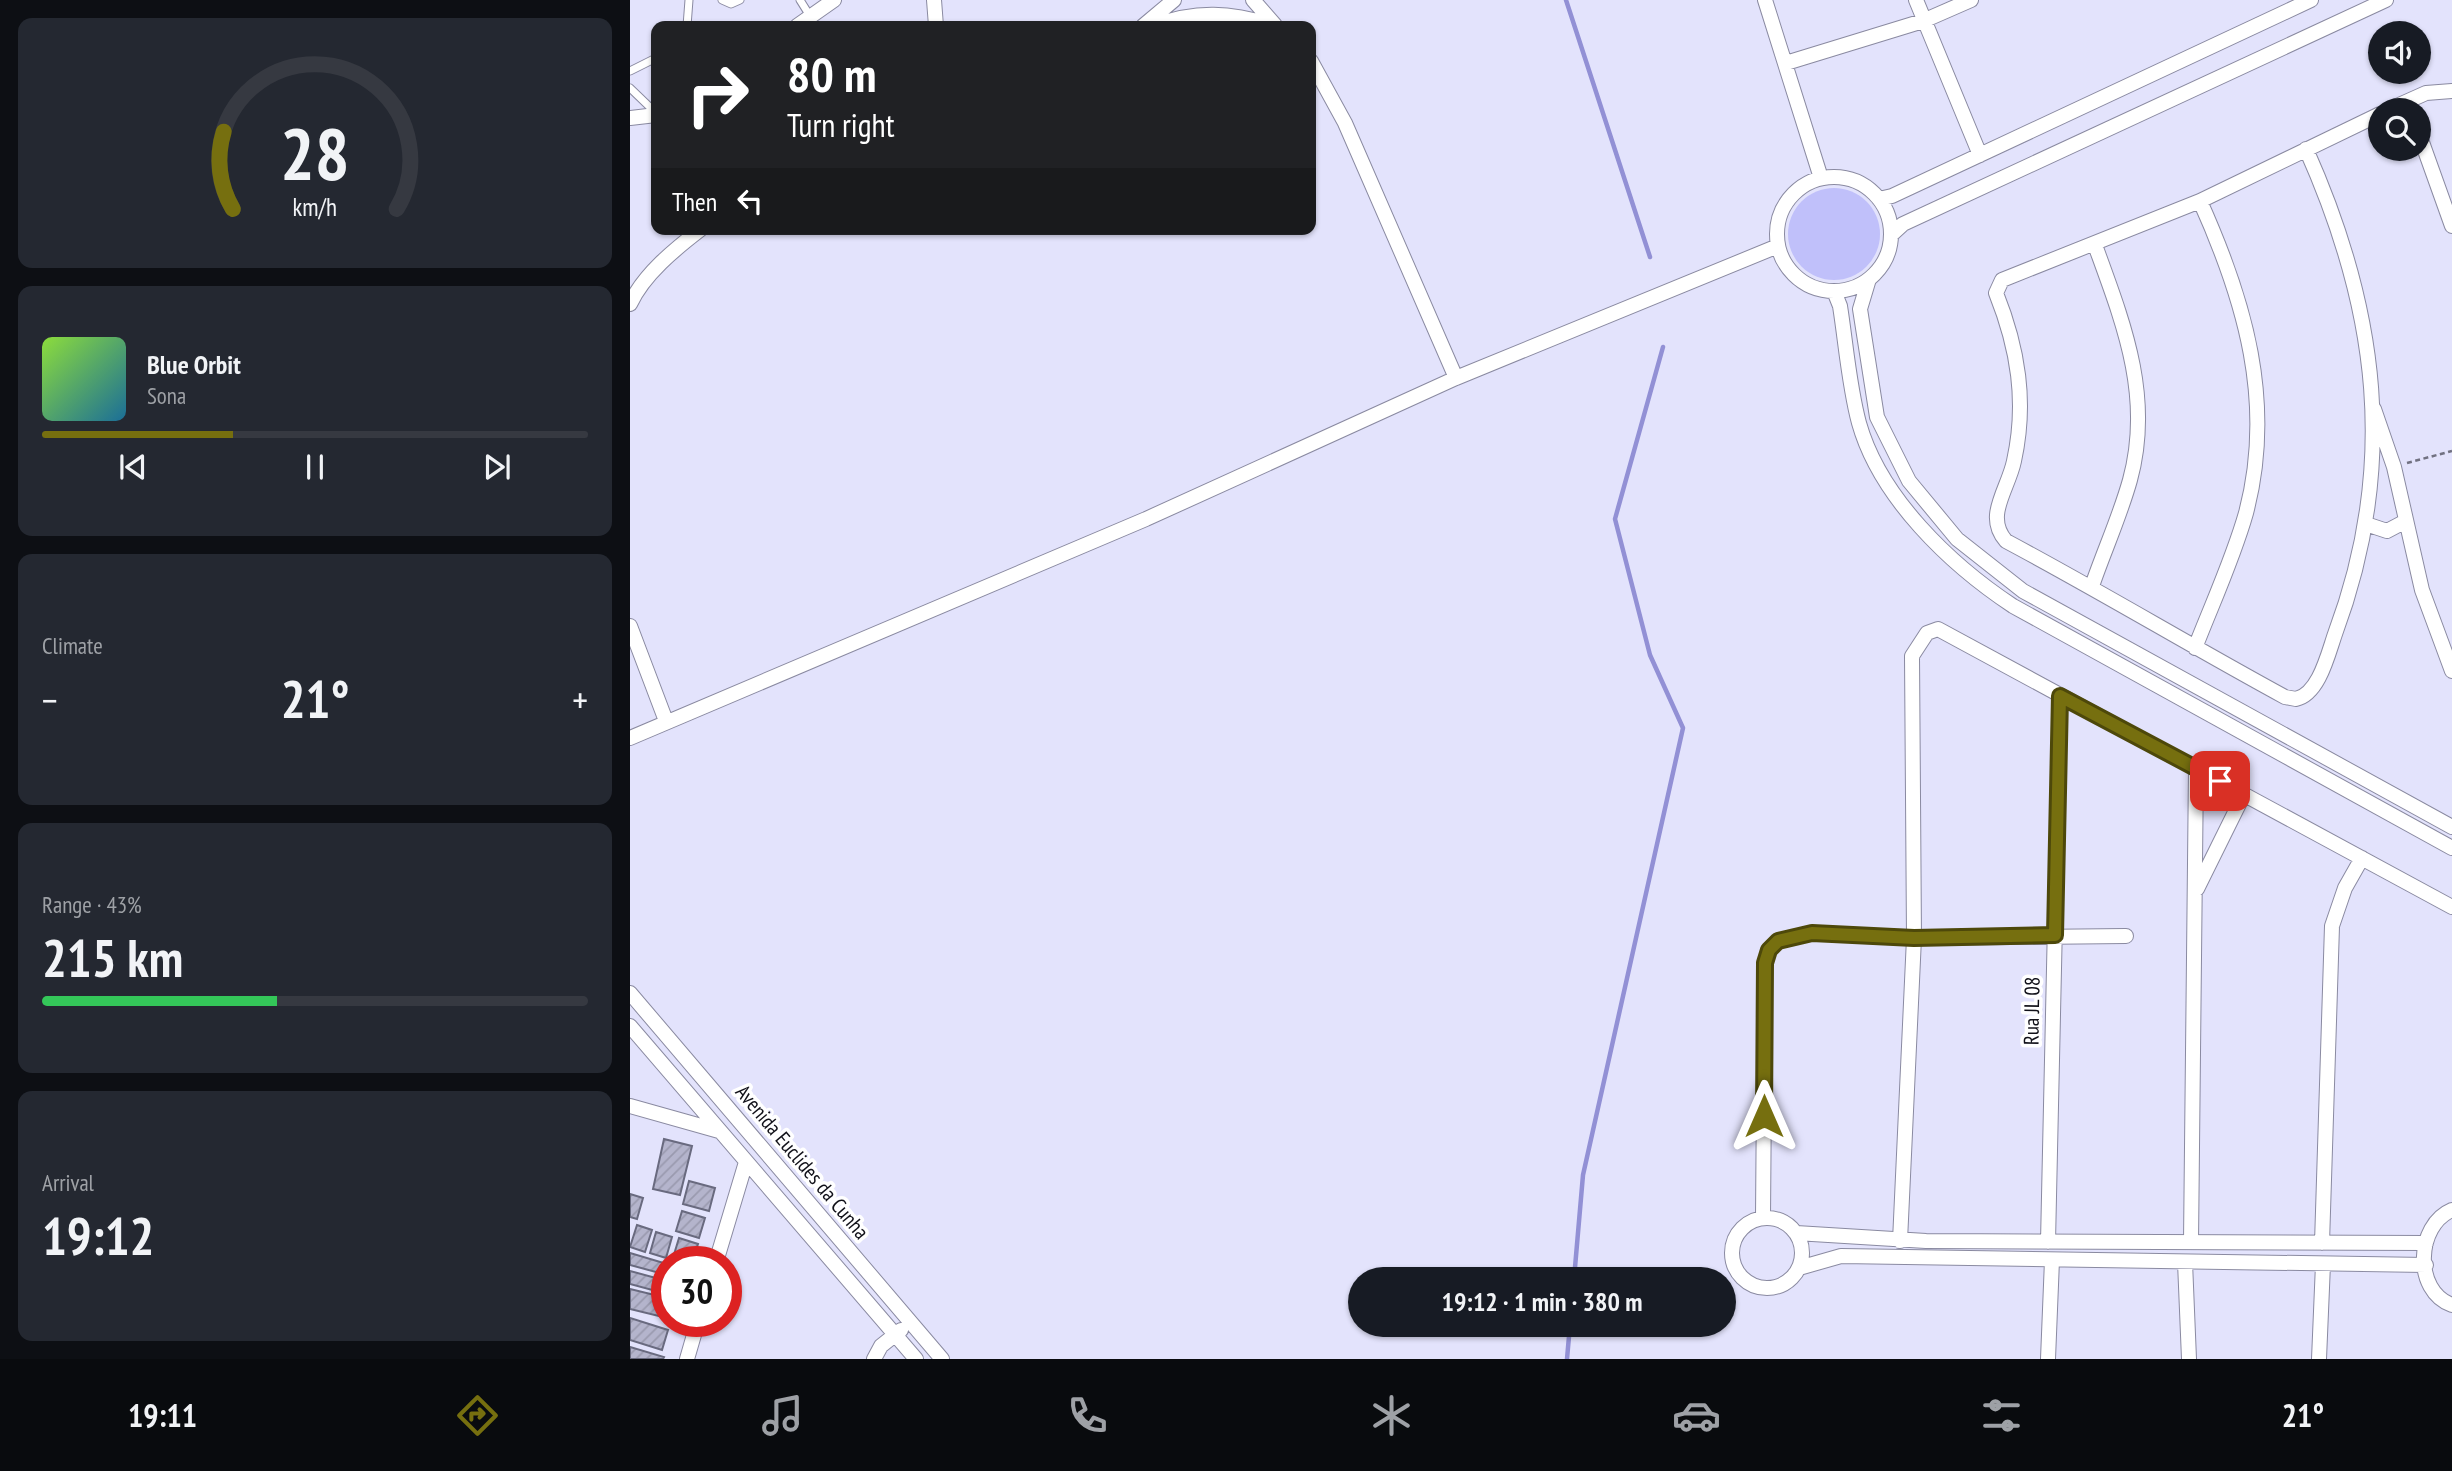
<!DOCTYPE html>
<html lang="en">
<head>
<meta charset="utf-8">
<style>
  :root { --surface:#171b24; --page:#242831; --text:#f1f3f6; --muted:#9ea1a6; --line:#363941; --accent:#766f0f }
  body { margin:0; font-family:"PT Sans Narrow",sans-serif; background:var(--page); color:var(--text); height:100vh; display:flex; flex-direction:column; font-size:26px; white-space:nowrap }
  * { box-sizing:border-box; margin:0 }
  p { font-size:23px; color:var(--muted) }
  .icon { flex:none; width:38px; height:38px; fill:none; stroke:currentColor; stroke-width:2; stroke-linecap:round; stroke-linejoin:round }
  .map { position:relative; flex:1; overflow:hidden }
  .drawer { display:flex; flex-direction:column; gap:18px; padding:18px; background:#0d0f14; width:630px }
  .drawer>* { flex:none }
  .top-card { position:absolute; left:21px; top:21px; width:665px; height:214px; border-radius:14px; box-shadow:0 2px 5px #0004; background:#202124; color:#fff; overflow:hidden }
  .controls { position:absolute; left:1738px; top:21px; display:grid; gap:14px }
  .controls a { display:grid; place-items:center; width:63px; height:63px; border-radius:50%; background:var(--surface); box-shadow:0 2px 5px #0004; font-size:35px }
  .speed { position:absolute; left:21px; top:1246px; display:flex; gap:14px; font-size:35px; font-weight:700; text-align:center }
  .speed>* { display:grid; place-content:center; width:91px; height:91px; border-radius:50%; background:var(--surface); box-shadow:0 2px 5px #0004; line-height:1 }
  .speed .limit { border:10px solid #d22; background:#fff; color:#111 }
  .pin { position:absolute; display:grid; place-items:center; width:60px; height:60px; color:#fff; margin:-30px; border-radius:14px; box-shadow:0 4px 10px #0006 }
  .me { position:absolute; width:77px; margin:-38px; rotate:0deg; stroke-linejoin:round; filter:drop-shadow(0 0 5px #0008) }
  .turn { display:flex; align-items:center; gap:24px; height:147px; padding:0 21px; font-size:32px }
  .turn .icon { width:91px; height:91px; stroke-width:2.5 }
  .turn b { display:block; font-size:49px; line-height:60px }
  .then { display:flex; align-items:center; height:66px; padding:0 21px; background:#0003; gap:14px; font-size:26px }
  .big { font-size:52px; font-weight:700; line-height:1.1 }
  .drawer .widget { flex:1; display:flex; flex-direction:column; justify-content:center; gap:10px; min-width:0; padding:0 24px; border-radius:14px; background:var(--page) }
  .drawer .dial { align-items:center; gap:0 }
  .dial svg { height:182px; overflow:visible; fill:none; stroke:var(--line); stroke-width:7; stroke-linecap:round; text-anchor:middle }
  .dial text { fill:var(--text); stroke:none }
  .song { display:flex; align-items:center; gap:21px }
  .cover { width:84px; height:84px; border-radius:10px; background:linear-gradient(135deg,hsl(90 70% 55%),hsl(200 70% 35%)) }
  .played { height:7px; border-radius:4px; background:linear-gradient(90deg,var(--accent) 35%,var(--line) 35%) }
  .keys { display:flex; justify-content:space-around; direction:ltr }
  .heat { display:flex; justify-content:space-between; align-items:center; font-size:38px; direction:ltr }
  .charge { height:10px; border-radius:5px; background:linear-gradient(90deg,#34c759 43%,var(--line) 0) }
  .trip { position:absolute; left:718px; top:1267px; width:388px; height:70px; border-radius:35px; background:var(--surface); box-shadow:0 2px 5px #0004; font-weight:700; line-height:70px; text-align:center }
  .tab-bar { display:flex; height:112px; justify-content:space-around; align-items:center; background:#090b0e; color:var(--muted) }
  .tab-bar .icon { width:49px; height:49px }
  .tab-bar .current { color:var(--accent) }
  .tab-bar b { font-size:32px; color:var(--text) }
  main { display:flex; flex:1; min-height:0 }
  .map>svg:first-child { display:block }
</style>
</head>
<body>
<main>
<section class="drawer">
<div class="widget dial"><svg viewBox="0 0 100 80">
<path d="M14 69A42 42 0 1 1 86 69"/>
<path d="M14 69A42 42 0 0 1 10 35" stroke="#766f0f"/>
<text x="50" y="56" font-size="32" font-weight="700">28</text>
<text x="50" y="72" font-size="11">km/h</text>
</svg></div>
<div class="widget">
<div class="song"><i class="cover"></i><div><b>Blue Orbit</b><p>Sona</p></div></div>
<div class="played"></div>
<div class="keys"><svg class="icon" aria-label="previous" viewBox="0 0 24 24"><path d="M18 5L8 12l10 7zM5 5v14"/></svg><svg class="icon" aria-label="pause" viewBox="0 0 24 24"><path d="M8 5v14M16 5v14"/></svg><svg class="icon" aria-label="next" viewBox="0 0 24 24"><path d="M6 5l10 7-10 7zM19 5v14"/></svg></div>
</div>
<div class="widget"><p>Climate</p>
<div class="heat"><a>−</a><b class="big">21°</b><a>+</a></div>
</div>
<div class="widget"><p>Range · 43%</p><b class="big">215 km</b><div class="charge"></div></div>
<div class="widget"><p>Arrival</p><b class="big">19:12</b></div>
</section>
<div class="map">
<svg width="1822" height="1359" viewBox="0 0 1822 1359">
  <defs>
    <pattern id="building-hatch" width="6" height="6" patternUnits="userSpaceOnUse" patternTransform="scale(1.75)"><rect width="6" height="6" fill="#b4b4cc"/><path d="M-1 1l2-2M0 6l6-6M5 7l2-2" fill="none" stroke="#9a9aaf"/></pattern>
  </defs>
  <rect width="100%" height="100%" fill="#e3e3fc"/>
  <!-- green -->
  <path fill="#c0c0fa" d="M1158 234a46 46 0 1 1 92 0a46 46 0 1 1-92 0Z"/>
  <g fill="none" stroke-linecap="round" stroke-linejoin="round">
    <!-- stream -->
    <path stroke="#9290d5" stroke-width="4.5" d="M936 0 1020 257
      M944 1279 953 1175 1053 728 1020 655 985 519 1033 347
      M937 1359 940 1325"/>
  </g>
  <!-- building -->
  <path fill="url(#building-hatch)" stroke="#696a7f" stroke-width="2" d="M34 1139 62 1146 50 1195 23 1189Z
    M59 1181 85 1188 79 1211 53 1204Z
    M0 1194 13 1198 7 1219 0 1217Z
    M52 1211 75 1218 69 1238 46 1231Z
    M7 1225 22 1230 15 1252 0 1247Z
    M26 1232 42 1237 36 1258 20 1253Z
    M49 1238 68 1244 62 1262 42 1261Z
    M0 1253 37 1264V1275L0 1265Z
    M0 1271 37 1281V1294L0 1284Z
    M0 1289 37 1298V1318L0 1309Z
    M0 1318 38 1330 32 1350 0 1340Z
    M0 1347 34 1357 33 1359H0Z"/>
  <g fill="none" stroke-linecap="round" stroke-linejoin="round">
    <defs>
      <path id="lane" d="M92 0 101 4 110 0
        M170 0 180 16
        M57 26 59 0
        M0 71 26 58
        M0 88 26 113"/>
      <path id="street" d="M304 0 306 26
        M623 0 645 25
        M1135 0 1191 178
        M1286 0 1350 155
        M167 26 204 0
        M513 26 544 0
        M524 26C565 10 602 12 644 26
        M681 61 715 123 826 378
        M1156 63 1293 21 1341 0
        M1758 110 1796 93 1822 91
        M0 118 26 115
        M1788 131 1822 226
        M1676 149C1748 310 1768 465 1705 634 1698 654 1689 694 1666 699L1655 697C1561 646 1470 591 1376 541 1354 516 1378 490 1384 461 1397 402 1388 348 1366 293L1372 280 1570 201 1750 114
        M1147 234a57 57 0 1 1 114 0a57 57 0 1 1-114 0Z
        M1249 199 1262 196 1681 0
        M1261 235 1273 224 1756 0
        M1239 279 1230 309 1247 417 1279 481 1327 539 1393 591 1822 827
        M1204 291 1210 306C1216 344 1219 386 1229 423 1250 498 1321 565 1383 606L1822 848
        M0 304C14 274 45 249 71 229
        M1744 409 1764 467 1792 590 1822 671
        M1736 524 1757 531 1774 522
        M1462 586C1474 551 1490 516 1500 480 1523 396 1493 322 1465 245
        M0 626 36 721
        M1565 648C1582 604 1603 559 1616 513 1645 403 1615 301 1570 201
        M0 738 516 519 826 378 1148 246
        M1567 889 1614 794
        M0 993 312 1359
        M0 1026 286 1359
        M0 1106 89 1131
        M1822 1210C1786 1225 1783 1291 1822 1305
        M1102 1253a35 35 0 1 1 70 0a35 35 0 1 1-70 0Z
        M1133 1218 1135 963 1139 950 1148 941 1182 933 1284 938 1496 936
        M1166 1233 1296 1241 1796 1243
        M1270 1241 1284 938 1282 656 1297 633 1308 629 1822 907
        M1418 1242 1430 696
        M1561 1242 1566 768
        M1692 1243 1702 926 1715 888 1732 858
        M86 1262 116 1162
        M1555 1262 1559 1359
        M1169 1268 1211 1256 1796 1265
        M57 1359 68 1321
        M244 1359 251 1346 271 1330
        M1418 1359 1422 1260
        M1689 1359 1693 1264"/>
    </defs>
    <!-- lane casing -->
    <use href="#lane" stroke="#8a8aa1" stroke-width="9"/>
    <!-- street casing -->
    <use href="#street" stroke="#8a8aa1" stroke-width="16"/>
    <!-- path -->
    <path stroke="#717181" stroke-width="2.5" stroke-dasharray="5 3.5" stroke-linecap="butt" d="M1777 463 1822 451"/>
    <!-- lane -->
    <use href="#lane" stroke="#fff" stroke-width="7"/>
    <!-- street -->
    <use href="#street" stroke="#fff" stroke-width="14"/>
  </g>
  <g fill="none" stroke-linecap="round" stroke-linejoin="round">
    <defs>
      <path id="route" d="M1134 1116 1135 963 1139 950 1148 941 1182 933 1284 938 1425 935 1430 696 1590 781"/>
    </defs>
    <!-- route casing -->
    <use href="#route" stroke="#4d480a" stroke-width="18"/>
    <!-- route -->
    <use href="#route" stroke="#766f0f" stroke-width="12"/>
  </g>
  <g text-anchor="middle" stroke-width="7" stroke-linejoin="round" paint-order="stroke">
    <!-- street labels -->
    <g font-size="21" fill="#111119" stroke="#fff">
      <text transform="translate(1402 1011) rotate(-89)" y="7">Rua JL 08</text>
      <text transform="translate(172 1162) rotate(50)" y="7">Avenida Euclides da Cunha</text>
    </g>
  </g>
</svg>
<div class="controls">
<a><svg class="icon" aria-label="sound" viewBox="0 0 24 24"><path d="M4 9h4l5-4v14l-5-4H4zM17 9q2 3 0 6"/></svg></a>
<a><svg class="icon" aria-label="search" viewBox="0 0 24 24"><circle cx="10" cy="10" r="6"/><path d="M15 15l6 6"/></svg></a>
</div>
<div class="speed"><div class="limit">30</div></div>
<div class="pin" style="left:1590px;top:781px;background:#d93025"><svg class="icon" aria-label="arrive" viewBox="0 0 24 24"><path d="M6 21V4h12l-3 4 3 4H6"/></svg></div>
<svg class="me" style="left:1134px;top:1116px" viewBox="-20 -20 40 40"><path d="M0-17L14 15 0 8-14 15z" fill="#766f0f" stroke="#fff" stroke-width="4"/></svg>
<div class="trip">19:12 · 1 min · 380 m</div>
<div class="top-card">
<div class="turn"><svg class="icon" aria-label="right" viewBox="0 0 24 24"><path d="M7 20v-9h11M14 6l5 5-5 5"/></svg><div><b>80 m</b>Turn right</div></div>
<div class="then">Then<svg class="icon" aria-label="left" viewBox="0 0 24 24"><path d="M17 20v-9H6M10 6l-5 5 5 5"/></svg></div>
</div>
</div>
</main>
<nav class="tab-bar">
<b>19:11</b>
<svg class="icon current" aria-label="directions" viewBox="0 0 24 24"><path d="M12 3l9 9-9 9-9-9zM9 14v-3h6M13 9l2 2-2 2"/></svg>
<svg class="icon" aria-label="music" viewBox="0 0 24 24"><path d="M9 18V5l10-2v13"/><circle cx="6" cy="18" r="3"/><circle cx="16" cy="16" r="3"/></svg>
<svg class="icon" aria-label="phone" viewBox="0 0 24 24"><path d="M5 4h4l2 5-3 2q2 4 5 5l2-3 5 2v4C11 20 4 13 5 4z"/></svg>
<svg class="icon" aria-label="climate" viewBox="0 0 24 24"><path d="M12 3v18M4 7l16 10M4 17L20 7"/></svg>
<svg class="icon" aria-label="car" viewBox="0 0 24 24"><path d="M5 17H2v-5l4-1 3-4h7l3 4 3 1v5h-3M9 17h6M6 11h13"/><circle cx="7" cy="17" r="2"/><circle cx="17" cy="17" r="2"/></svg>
<svg class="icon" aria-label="filters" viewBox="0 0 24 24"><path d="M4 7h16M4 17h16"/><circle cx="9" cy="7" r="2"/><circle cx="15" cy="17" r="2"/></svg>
<b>21°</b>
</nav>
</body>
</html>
